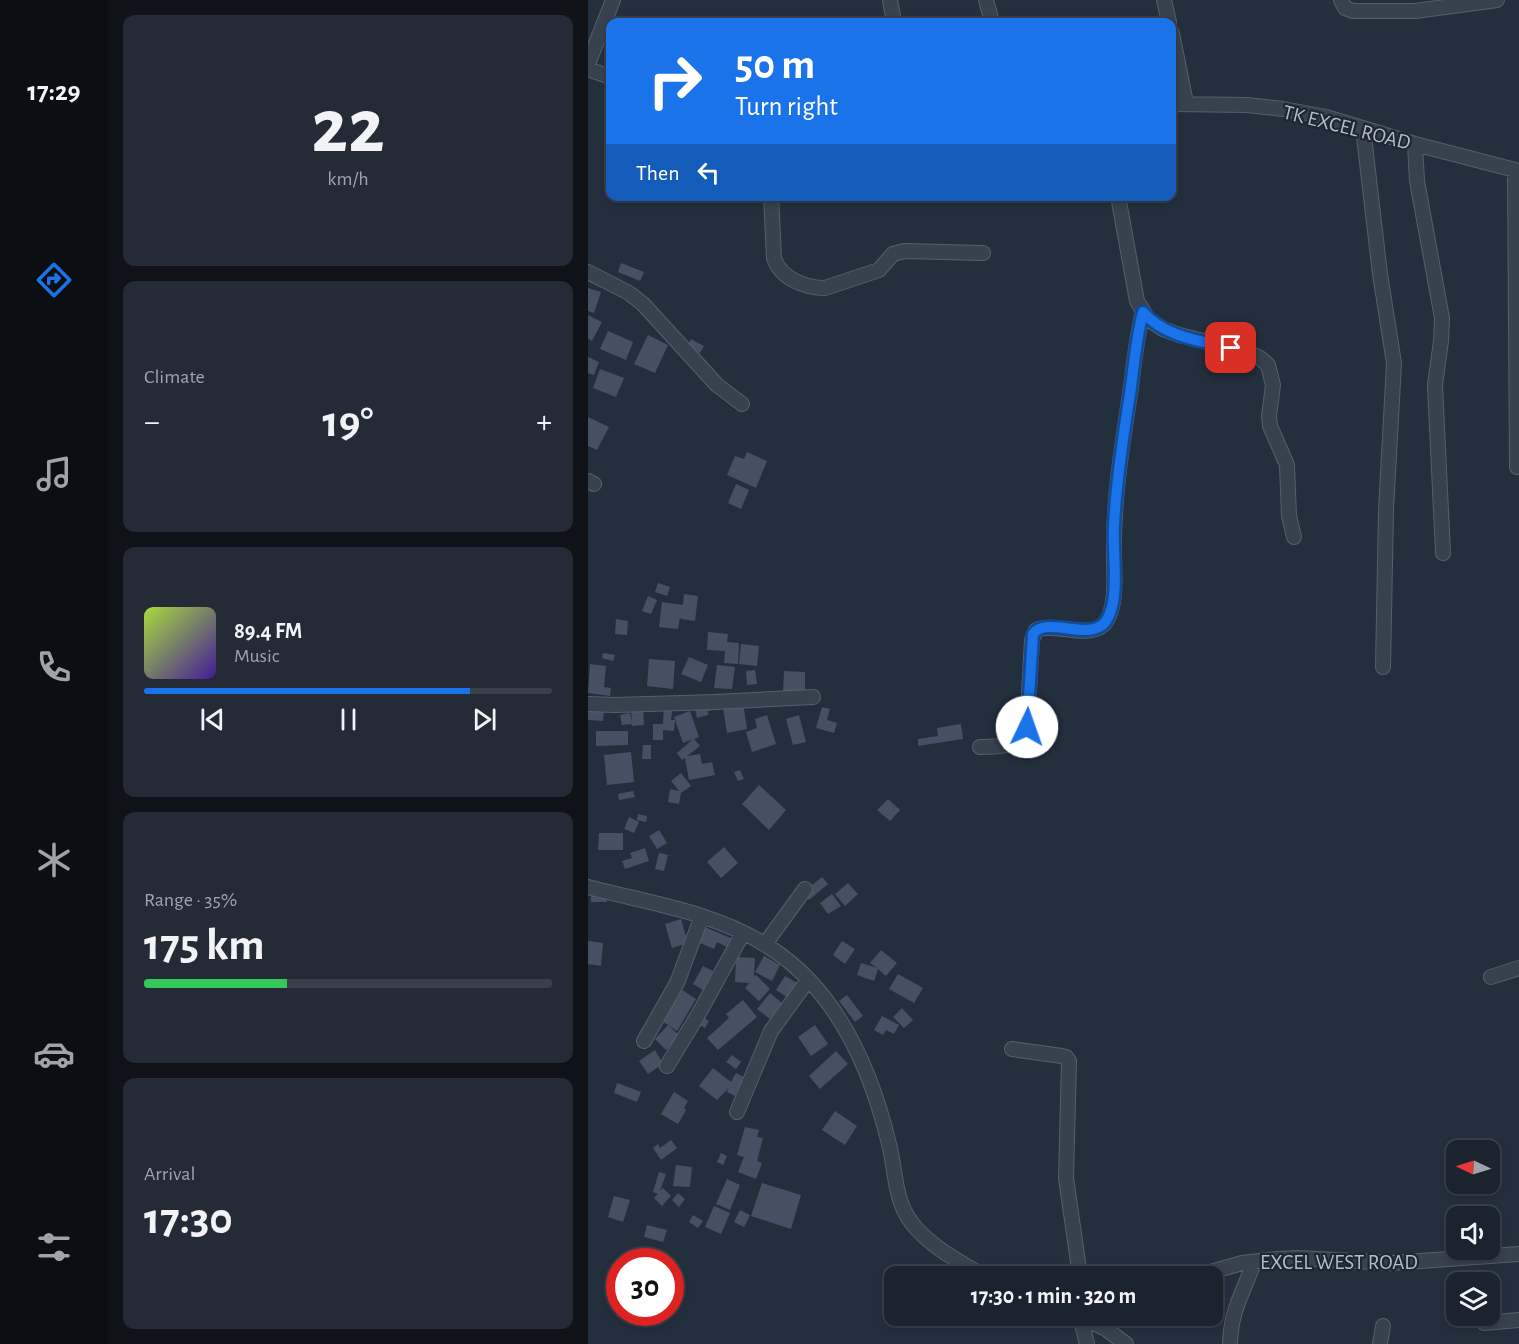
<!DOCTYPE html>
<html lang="en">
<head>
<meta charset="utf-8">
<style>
  :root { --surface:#1b232e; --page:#242b36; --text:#f1f3f6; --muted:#a0a4aa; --line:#39404a; --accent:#1a73e8 }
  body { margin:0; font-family:"Alegreya Sans",sans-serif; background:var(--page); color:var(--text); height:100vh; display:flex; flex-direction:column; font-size:22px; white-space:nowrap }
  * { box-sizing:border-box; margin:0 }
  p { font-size:20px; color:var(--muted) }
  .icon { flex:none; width:33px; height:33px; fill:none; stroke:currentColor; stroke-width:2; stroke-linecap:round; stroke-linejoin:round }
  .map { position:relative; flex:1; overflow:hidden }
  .sheet { display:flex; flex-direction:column; gap:15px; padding:15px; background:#0f1319; width:480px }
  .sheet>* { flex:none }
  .banner { position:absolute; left:18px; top:18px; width:570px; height:183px; border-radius:12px; box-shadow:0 3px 9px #0003,0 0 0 2px var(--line); background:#1a73e8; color:#fff; overflow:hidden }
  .needle { width:39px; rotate:274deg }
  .fabs { position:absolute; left:858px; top:1140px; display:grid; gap:12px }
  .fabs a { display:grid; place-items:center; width:54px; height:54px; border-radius:12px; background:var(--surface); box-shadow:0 3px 9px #0003,0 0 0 2px var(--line); font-size:30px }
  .speed { position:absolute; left:18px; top:1248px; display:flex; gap:12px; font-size:30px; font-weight:700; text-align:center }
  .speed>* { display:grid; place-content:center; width:78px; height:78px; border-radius:50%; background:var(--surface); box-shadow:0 3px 9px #0003,0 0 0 2px var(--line); line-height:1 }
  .speed .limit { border:9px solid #d22; background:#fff; color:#111 }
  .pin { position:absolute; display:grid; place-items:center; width:51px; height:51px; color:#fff; margin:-26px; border-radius:12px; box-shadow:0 3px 9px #0006 }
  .me { position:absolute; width:66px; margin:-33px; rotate:3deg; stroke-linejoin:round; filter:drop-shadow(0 0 4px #0008) }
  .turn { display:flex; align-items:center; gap:21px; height:126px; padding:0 30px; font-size:27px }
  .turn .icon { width:78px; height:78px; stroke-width:2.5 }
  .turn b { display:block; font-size:42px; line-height:51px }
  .then { display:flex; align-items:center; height:57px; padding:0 30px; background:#0003; gap:12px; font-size:22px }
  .big { font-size:45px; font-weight:700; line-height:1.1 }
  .sheet .card { flex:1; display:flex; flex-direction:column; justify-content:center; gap:9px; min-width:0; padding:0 21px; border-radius:12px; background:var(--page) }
  .sheet .dial { align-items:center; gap:0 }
  .dial b { font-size:78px; line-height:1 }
  .song { display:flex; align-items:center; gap:18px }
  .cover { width:72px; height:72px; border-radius:9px; background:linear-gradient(135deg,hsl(80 70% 55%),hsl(260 70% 35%)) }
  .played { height:6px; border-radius:3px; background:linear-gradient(90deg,var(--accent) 80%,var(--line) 80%) }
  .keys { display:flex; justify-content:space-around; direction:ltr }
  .heat { display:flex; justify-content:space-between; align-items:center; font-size:33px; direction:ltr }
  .charge { height:9px; border-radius:4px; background:linear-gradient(90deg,#34c759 35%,var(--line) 0) }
  .trip { position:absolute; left:296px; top:1266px; width:339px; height:60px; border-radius:12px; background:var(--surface); box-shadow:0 3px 9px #0003,0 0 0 2px var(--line); font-weight:700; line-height:60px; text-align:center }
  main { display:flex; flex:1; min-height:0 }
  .tab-bar { display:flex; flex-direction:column; width:108px; justify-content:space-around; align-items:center; background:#0b0e12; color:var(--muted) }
  .tab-bar .icon { width:42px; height:42px }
  .tab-bar .selected { color:var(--accent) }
  .tab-bar b { font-size:27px; color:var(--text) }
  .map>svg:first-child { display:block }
</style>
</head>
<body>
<main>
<nav class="tab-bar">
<b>17:29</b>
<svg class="icon selected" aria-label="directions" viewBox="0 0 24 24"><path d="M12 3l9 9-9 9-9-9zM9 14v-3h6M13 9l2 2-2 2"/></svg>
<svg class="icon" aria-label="music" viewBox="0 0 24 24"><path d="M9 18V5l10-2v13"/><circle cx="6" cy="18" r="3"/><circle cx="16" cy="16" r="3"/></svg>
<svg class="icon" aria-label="phone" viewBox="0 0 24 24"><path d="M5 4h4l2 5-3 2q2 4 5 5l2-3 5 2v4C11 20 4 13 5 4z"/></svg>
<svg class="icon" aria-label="climate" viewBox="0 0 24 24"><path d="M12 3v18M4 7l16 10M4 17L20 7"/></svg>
<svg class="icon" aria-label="car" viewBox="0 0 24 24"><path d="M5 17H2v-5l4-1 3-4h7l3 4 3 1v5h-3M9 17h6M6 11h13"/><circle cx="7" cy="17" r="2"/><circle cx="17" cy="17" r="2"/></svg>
<svg class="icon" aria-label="filters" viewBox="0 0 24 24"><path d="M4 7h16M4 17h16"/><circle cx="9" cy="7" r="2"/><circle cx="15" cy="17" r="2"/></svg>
</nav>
<section class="sheet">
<div class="card dial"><b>22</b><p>km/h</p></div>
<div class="card"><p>Climate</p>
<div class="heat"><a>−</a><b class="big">19°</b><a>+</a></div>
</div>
<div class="card">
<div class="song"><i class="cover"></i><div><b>89.4 FM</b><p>Music</p></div></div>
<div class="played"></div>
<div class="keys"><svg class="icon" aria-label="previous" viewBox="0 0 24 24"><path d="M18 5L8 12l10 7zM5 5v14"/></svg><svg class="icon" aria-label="pause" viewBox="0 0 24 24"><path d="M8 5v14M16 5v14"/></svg><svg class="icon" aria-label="next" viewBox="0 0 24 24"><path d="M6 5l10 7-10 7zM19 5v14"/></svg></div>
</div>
<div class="card"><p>Range · 35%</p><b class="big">175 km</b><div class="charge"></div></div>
<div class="card"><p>Arrival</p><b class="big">17:30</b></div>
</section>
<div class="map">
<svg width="931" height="1344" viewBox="0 0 931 1344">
  <rect width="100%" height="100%" fill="#242f3e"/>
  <!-- building -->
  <path fill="#455162" d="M33 263 56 272 52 281 30 272Z
    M0 288 13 292 6 313 0 311Z
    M0 315 14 322 4 341 0 338Z
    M20 331 45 342 38 360 12 349Z
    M60 335 80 345 67 373 46 364Z
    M103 339 116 346 112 353 99 347Z
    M0 357 11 362 6 375 0 373Z
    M12 369 36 378 28 397 5 388Z
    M0 417 21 427 9 450 0 446Z
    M159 452 179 461 168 488 139 475 147 456 156 459Z
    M148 484 161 490 153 509 140 503Z
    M70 583 82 587 79 596 67 592Z
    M96 594 110 596 107 621 93 619 92 617 90 629 71 627 74 602 95 605Z
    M60 596 69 600 63 614 54 611Z
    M28 619 40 621 39 635 27 634Z
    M120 632 140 634 139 642 151 643 150 664 136 663 137 651 119 650Z
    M153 644 171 646 169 666 151 664Z
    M15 653 27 655 25 661 14 658Z
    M101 657 120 665 113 682 93 674Z
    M61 659 87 661 85 689 59 686Z
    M2 664 18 666 16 687 23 688 22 696 0 693Z
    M129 665 147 667 144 689 126 688Z
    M167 670 169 684 159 685 158 671Z
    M196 671 217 672V694L195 693Z
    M155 703 159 729 139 733 135 708 120 711V715L109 718 106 705Z
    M76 704 85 705 83 720H87L86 731 75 730V740H65V724H75Z
    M55 705 56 725 44 726 43 706Z
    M234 707 242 709 239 720 249 723 246 733 228 728Z
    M0 709 16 710 15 721 0 720Z
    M102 711 111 737 106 739 112 746 99 756 112 754 114 764 124 762 127 775 101 780 97 758 94 760 89 753 105 739 95 743 86 717Z
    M42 713 44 724 34 725 32 715Z
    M179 715 188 744 164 752 158 732 169 728 167 719Z
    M211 715 218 742 205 745 198 719Z
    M373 724 375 739 330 746V739L350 736 349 728Z
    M8 731H40V745L8 746Z
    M55 745H63V759H54Z
    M43 752 46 782 19 785 16 755Z
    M152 770 156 779 150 781 146 772Z
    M93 773 103 786 93 793 91 804 80 802 82 789 91 791 83 781Z
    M171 785 198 810 181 830 154 804Z
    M45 791 47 797 31 800 30 794Z
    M300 799 312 810 302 821 289 810Z
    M50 814 59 816 58 822 49 820Z
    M41 817 51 822 46 833 36 829Z
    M71 830 79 843 69 849 61 836Z
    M11 833H35V850H10Z
    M136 847 150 863 133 878 119 862Z
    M57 848 61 861 37 869 34 861 44 858 42 853Z
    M71 853 80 855 76 871 67 869Z
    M234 877 240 884 221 900 215 893Z
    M260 883 270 894 257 906 247 894Z
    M3 890H19V902H3Z
    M244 894 253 906 240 914 232 903Z
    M93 919 100 943 84 948 77 924Z
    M112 925 145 939 141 948 129 942 126 949 105 940Z
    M0 941 15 943 13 966 0 964Z
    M254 941 267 949 257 964 245 955Z
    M293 950 309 963 298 976 290 969 286 981 269 975 273 963 289 968 282 963Z
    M176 956 192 965 184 981 167 972Z
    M148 957 167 958 166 977 168 975 182 989 171 1001 157 988 161 983 147 982Z
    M115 966 125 971 115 990 105 984Z
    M310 974 335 988 326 1003 301 989Z
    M197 976 211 984 202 999 188 990Z
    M94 990 108 999 89 1031 80 1025 92 1036 78 1050 67 1039 80 1025 75 1022Z
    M182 993 195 1004 182 1019 169 1009Z
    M259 995 275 1016 267 1022 251 1001Z
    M155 1000 169 1017 130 1050 119 1038 141 1018 138 1014Z
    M314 1008 325 1020 316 1028 305 1017Z
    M112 1016 121 1021 117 1028 107 1022Z
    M294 1016 311 1025 306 1034 298 1030 295 1035 286 1030Z
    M227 1025 240 1044 223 1056 210 1037Z
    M67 1050 75 1064 60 1074 51 1061Z
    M248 1051 260 1064 232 1089 221 1076Z
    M144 1055 153 1062 148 1069 138 1062Z
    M125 1068 143 1082 148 1073 156 1077 147 1096 139 1092 141 1088 129 1100 111 1086Z
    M29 1083 53 1092 49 1102 26 1093Z
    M86 1092 100 1101 96 1108 98 1110 90 1124 73 1114Z
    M247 1111 269 1126 257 1145 234 1130Z
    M157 1127 171 1130 169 1137 175 1138 169 1161 174 1163 168 1179 150 1172 156 1157 149 1155Z
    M83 1140 89 1148 73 1160 65 1148 70 1144 72 1148Z
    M133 1153 139 1156 135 1165 129 1162Z
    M88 1165 104 1167 102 1187 85 1186Z
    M71 1172 78 1174 72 1191 75 1188 83 1196 74 1206 66 1198 70 1194 65 1192Z
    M139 1179 152 1185 142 1210 128 1204Z
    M174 1183 213 1195 203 1229 163 1216Z
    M90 1193 97 1199 91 1207 84 1200Z
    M26 1196 42 1200 35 1222 20 1217Z
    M126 1206 142 1213 133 1234 117 1227Z
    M152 1210 162 1215 156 1227 146 1222Z
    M105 1215 115 1221 110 1228 101 1222Z
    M59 1225 79 1230 75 1242 56 1237Z"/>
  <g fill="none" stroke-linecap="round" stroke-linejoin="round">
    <defs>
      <path id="minor" d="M302 0 306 22
        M398 0 404 22
        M576 0 581 22
        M753 0 757 8 765 11H827L909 0
        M584 33 598 103
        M0 64 25 0
        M0 69 22 77
        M584 104 659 105 695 109 738 117 827 144 931 171
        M775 128 792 274 806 363 798 510 795 667
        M827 144 829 181 854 318 853 341 847 385 855 553
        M927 170 929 467
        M183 196 186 258C192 278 217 288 237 288L291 270 305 254 316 251 395 253
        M530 196 549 301 560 319 575 329 591 335 657 351 672 358 680 365 685 385 681 416 682 426 699 465 701 516 706 537
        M0 272 41 293 55 304 129 385 154 404
        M0 481 6 484
        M0 704 27 705 127 702 225 697
        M392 747C413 746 430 749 439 727L444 640 448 630C466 622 500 639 515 625 530 611 526 572 526 554 525 500 534 446 542 394 546 366 548 339 555 312
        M0 887C60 903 128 912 181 947 249 990 283 1069 301 1144 308 1171 306 1199 323 1222 341 1246 372 1262 396 1276
        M177 944 217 889
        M903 977 931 968
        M56 1041 89 983 114 916
        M424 1049 474 1056 478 1057 481 1061 478 1178 492 1276
        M79 1066 110 1015 155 933
        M149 1112 183 1031 220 980
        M609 1276 654 1263 690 1259 710 1258 804 1263 931 1254
        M492 1316 499 1344
        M492 1317 518 1329 538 1344
        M896 1323 931 1320
        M642 1344C643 1309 655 1294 666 1262
        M792 1344 795 1326"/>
    </defs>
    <!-- minor casing -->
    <use href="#minor" stroke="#565f6c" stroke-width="16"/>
    <!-- minor -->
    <use href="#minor" stroke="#38414e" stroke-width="14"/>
  </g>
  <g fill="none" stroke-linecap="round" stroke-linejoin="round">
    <defs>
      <path id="route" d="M439 727 445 634C459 615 503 643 518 621 533 599 524 553 526 526 528 482 535 437 542 394 546 366 548 339 555 312 576 337 613 341 643 348"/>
    </defs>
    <!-- route casing -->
    <use href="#route" stroke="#114b97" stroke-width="15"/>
    <!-- route -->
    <use href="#route" stroke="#1a73e8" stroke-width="10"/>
  </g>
  <g text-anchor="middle" stroke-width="4.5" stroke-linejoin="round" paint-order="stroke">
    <!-- street labels -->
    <g font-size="21" fill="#b4bcc9" stroke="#1d2633">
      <text transform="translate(759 127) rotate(14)" y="7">TK EXCEL ROAD</text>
      <text x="751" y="1269">EXCEL WEST ROAD</text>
    </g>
  </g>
</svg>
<div class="fabs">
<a><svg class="needle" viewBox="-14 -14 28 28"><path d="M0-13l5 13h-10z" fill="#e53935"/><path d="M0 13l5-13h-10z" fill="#a0a4aa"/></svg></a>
<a><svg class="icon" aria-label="sound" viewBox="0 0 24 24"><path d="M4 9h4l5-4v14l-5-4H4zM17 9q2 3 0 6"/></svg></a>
<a><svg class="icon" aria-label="layers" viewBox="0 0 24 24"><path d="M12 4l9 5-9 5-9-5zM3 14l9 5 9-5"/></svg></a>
</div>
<div class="speed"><div class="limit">30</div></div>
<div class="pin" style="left:643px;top:348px;background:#d93025"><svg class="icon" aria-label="arrive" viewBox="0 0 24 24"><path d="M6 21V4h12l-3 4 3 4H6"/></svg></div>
<svg class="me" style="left:439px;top:727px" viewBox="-20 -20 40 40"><circle r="19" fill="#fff"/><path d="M0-13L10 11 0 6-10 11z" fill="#1a73e8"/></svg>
<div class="trip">17:30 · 1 min · 320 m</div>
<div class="banner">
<div class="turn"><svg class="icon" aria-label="right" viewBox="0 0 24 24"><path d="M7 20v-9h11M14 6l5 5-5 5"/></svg><div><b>50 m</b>Turn right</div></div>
<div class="then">Then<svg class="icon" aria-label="left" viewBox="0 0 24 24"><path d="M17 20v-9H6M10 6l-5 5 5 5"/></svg></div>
</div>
</div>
</main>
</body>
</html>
